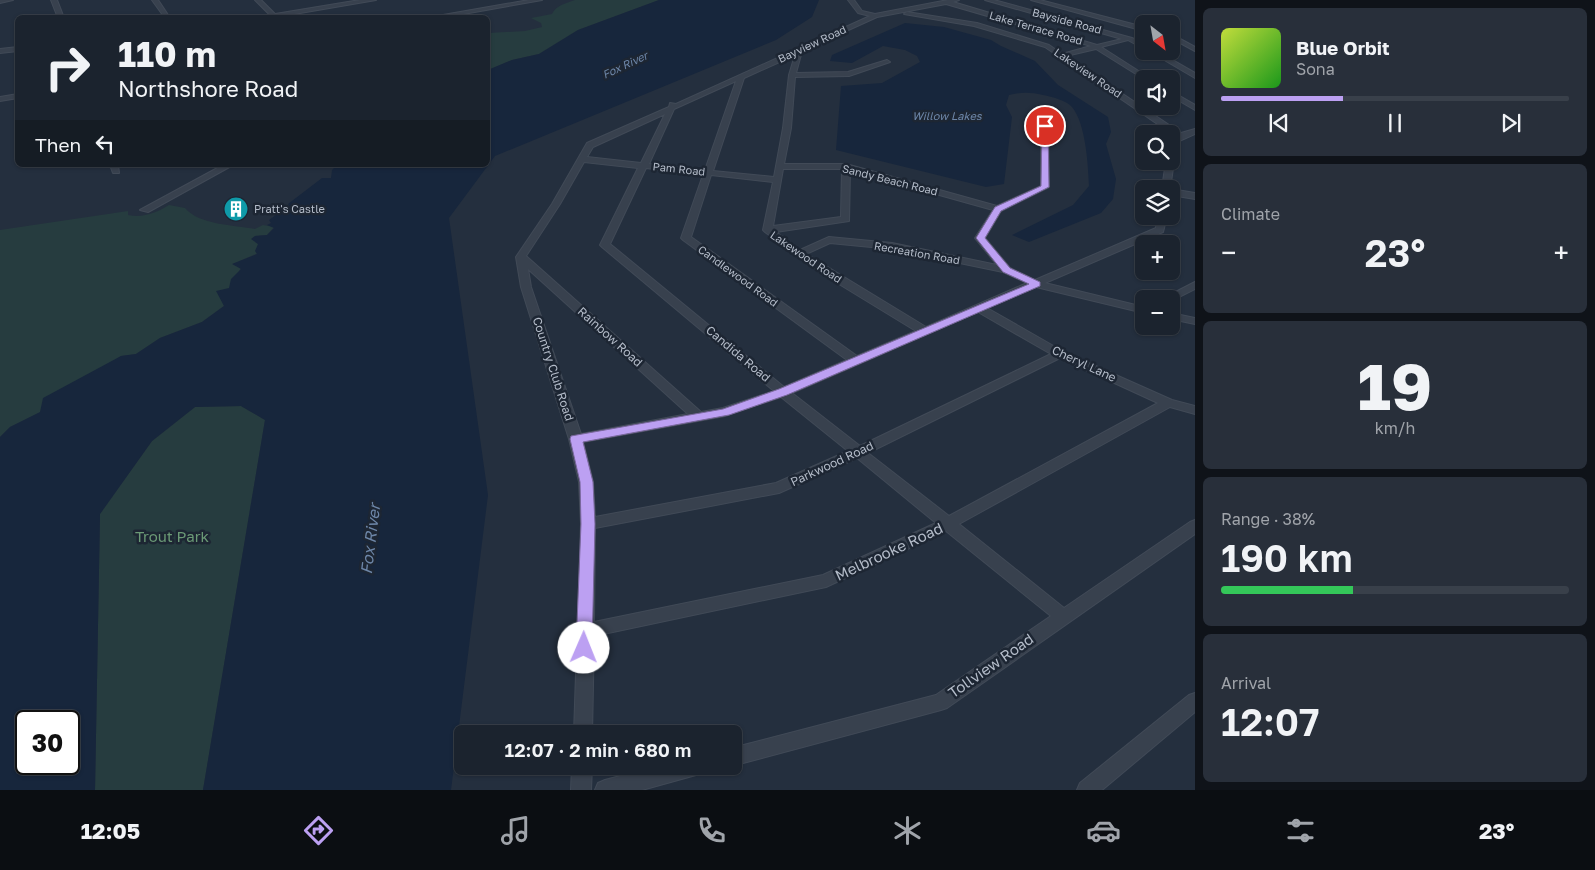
<!DOCTYPE html>
<html lang="en">
<head>
<meta charset="utf-8">
<style>
  :root { --surface:#1b232e; --page:#282f3a; --text:#f1f3f6; --muted:#a0a4aa; --line:#39404a; --accent:#bca0f2 }
  body { margin:0; font-family:"Golos Text",sans-serif; background:var(--page); color:var(--text); height:100vh; display:flex; flex-direction:column; font-size:19px; white-space:nowrap }
  * { box-sizing:border-box; margin:0 }
  p { font-size:16px; color:var(--muted) }
  .icon { flex:none; width:28px; height:28px; fill:none; stroke:currentColor; stroke-width:2; stroke-linecap:round; stroke-linejoin:round }
  .map { position:relative; flex:1; overflow:hidden }
  .panel { display:flex; flex-direction:column; gap:8px; padding:8px; background:#0f1319; width:400px }
  .panel>* { flex:none }
  .banner { position:absolute; left:15px; top:15px; width:475px; height:152px; border-radius:8px; box-shadow:0 1px 4px #0004,0 0 0 1px var(--line); background:#1b232e; color:var(--text); overflow:hidden }
  .needle { width:32px; rotate:149deg }
  .tools { position:absolute; left:1135px; top:15px; display:grid; gap:10px }
  .tools a { display:grid; place-items:center; width:45px; height:45px; border-radius:8px; background:var(--surface); box-shadow:0 1px 4px #0004,0 0 0 1px var(--line); font-size:25px }
  .speed { position:absolute; left:15px; top:710px; display:flex; gap:10px; font-size:25px; font-weight:700; text-align:center }
  .speed>* { display:grid; place-content:center; width:65px; height:65px; border-radius:50%; background:var(--surface); box-shadow:0 1px 4px #0004,0 0 0 1px var(--line); line-height:1 }
  .speed .limit { border:2px solid #111; border-radius:8px; background:#fff; color:#111 }
  .pin { position:absolute; display:grid; place-items:center; width:42px; height:42px; color:#fff; margin:-21px; border:2px solid #fff; border-radius:50%; box-shadow:0 1px 5px #0007 }
  .me { position:absolute; width:55px; margin:-28px; rotate:1deg; stroke-linejoin:round; filter:drop-shadow(0 0 4px #0008) }
  .turn { display:flex; align-items:center; gap:18px; height:105px; padding:0 20px; font-size:22px }
  .turn .icon { width:65px; height:65px; stroke-width:2.5 }
  .turn b { display:block; font-size:35px; line-height:42px }
  .then { display:flex; align-items:center; height:48px; padding:0 20px; background:#0003; gap:10px; font-size:19px }
  .big { font-size:38px; font-weight:600; line-height:1.1 }
  .panel .widget { flex:1; display:flex; flex-direction:column; justify-content:center; gap:8px; min-width:0; padding:0 18px; border-radius:8px; background:var(--page) }
  .panel .dial { align-items:center; gap:0 }
  .dial b { font-size:65px; line-height:1 }
  .song { display:flex; align-items:center; gap:15px }
  .cover { width:60px; height:60px; border-radius:8px; background:linear-gradient(135deg,hsl(70 70% 55%),hsl(120 70% 35%)) }
  .played { height:5px; border-radius:2px; background:linear-gradient(90deg,var(--accent) 35%,var(--line) 35%) }
  .keys { display:flex; justify-content:space-around; direction:ltr }
  .heat { display:flex; justify-content:space-between; align-items:center; font-size:28px; direction:ltr }
  .charge { height:8px; border-radius:4px; background:linear-gradient(90deg,#34c759 38%,var(--line) 0) }
  .trip { position:absolute; left:454px; top:725px; width:288px; height:50px; border-radius:8px; background:var(--surface); box-shadow:0 1px 4px #0004,0 0 0 1px var(--line); font-weight:600; line-height:50px; text-align:center }
  .tab-bar { display:flex; height:80px; justify-content:space-around; align-items:center; background:#0b0e12; color:var(--muted) }
  .tab-bar .icon { width:35px; height:35px }
  .tab-bar .on { color:var(--accent) }
  .tab-bar b { font-size:22px; color:var(--text) }
  main { display:flex; flex:1; min-height:0 }
  .map>svg:first-child { display:block }
</style>
</head>
<body>
<main>
<div class="map">
<svg width="1195" height="790" viewBox="0 0 1195 790">
  <rect width="100%" height="100%" fill="#242f3e"/>
  <!-- green -->
  <path fill="#263c3f" d="M575 0H659L578 30 539 54 512 60 488 70V33L525 31 542 27 541 23 531 18 552 14C556 5 567 3 575 0Z
    M169 205 185 208C199 225 234 225 255 229L263 225 274 227 267 235 255 236 252 239 258 244V253L233 264 241 268 222 301 224 306 202 322 160 338 136 354 121 356 41 412 10 427 0 437V230L128 211V215C144 218 156 213 169 205Z
    M241 406 265 420 203 790H95L100 514 152 441 195 407Z"/>
  <!-- water -->
  <path fill="#17263c" fill-rule="evenodd" d="M659 0H819L812 17 776 40 495 156 449 218 488 495 451 790H203L265 420 241 406 195 407 152 441 100 514 95 790H0V437L10 427 40 412 43 398 121 356 136 354 160 338 202 322 224 306 216 291 229 288 231 279 241 269 232 264 257 254 255 251 258 244 251 239 255 236 267 235 274 228 267 225 271 223 269 220 283 210 292 211 288 204 322 178H331L332 170 337 165H488V70L512 60 539 54 578 30ZM26 721H69V764H26Z
    M905 23 944 27 991 40 1001 46 1035 61 1058 85 1108 117 1111 132 1106 144 1116 179 1113 199 1101 213 1029 242 1012 235 1073 205 1089 186C1088 165 1086 124 1072 107 1066 100 1052 97 1043 95 1030 92 1022 92 1009 95L1006 105 1012 117 1004 184 986 187 836 150 841 86 882 83 920 62 917 56 905 50 883 46 852 63 830 61 832 55Z"/>
  <g fill="none" stroke-linecap="round" stroke-linejoin="round">
    <defs>
      <path id="minor" d="M0 0H13L0 3Z
        M51 0H57L64 18H58Z
        M152 0H158L170 18H165Z
        M255 0H261L279 18H273Z
        M529 0H542L441 18H426Z
        M848 0H854L862 11 875 14 948 0H959L953 2 1097 45 1122 39 985 0H994L1132 38 1144 44V49L1128 40 1101 47 1151 79H1144L1096 49 1066 56 1181 133 1195 129V134L1177 142 1174 152H1171V139L1175 136 1045 47 974 26 904 14 907 12 977 23 1049 45 1062 54 1091 46 946 4 877 17 802 51 796 73 848 72 887 60 890 62 849 76 795 77 791 128 784 164H846L997 206 1041 186V127L1048 125 1049 187 1001 211 985 238 1010 268 1035 280 1156 228 1157 216H1167L1163 232 1045 283 1144 307V313L1036 287 987 308 1064 352 1172 400 1195 406V414L1170 407 959 524 1064 608 1190 522 1195 520V534L947 708 941 710 732 766V748L936 695 1051 616 946 531 826 587 594 636 592 734H574L581 524 579 482 569 439 521 287 516 257 552 204 587 143 669 107 670 103 676 104 870 16 858 13ZM795 55 789 75 783 128 774 177 713 171 744 78ZM736 81 705 170 649 164 674 109ZM665 114 641 163 587 157 593 147ZM584 162 638 168 600 245 602 247 774 391 723 408 701 412 526 256 560 204ZM646 168 703 175 681 238 683 240 847 360 784 387 610 244ZM783 169H842L841 217 773 226ZM850 170 993 210 975 238 997 265 892 243 829 237 800 250 776 232 849 221ZM711 175 773 182 763 230 765 232 821 273 916 331 857 356 691 237ZM830 243 892 249 1003 272 1027 283 926 327 806 254ZM528 269 688 414 581 434 531 287ZM978 312 1051 354 860 446 792 393ZM1060 358 1158 403 949 516 868 453ZM781 397 848 451 776 483 595 517 593 482 583 442 725 416ZM857 458 936 523 823 575 594 622 595 528 779 493Z
        M1031 0H1040L1144 27V31Z
        M1171 34 1195 47V51L1171 38Z
        M1149 51H1157L1195 73V78Z
        M1171 91 1195 105V110L1171 96Z
        M18 94V98L0 101V97Z
        M1171 159 1174 161 1170 189H1162L1166 161H1171Z
        M110 165H118L119 173H113Z
        M223 165H233L148 212 140 210Z
        M1171 189 1195 193V199L1171 195Z
        M1195 282V289L1171 301V299H1162Z
        M1171 313 1195 318V324L1171 319Z
        M1195 693V712L1102 790H1077L1080 783 1189 695Z
        M572 766H592L591 790H571Z
        M658 766H706L703 773 696 775 642 790H595L598 783 605 780Z"/>
      <path id="tertiary" d="M360 0H376L271 18H251Z
        M18 47V51L0 53V49Z"/>
    </defs>
    <!-- minor casing -->
    <use href="#minor" stroke="#414a57" stroke-width="2"/>
    <!-- tertiary casing -->
    <use href="#tertiary" stroke="#414a57" stroke-width="2"/>
    <!-- minor -->
    <use href="#minor" fill="#38414e" fill-rule="evenodd"/>
    <!-- tertiary -->
    <use href="#tertiary" fill="#38414e" fill-rule="evenodd"/>
  </g>
  <!-- route -->
  <path fill="#bca0f2" stroke="#7a689d" d="M1045 124 1048 126 1049 187 1001 211 985 238 1010 268 1040 282V286L787 395 729 415 583 442 593 482 595 524 592 648 590 653 584 655 579 653 576 648 581 524 580 482 570 439 571 436 723 409 779 389 1029 284 1003 272 976 238 995 207 1041 186 1042 126Z"/>
  <!-- icons -->
  <defs>
    <symbol id="building-disc" viewBox="-11 -11 22 22"><circle r="9.5" fill="#0f9aa8" stroke="#1d2633"/><path d="M-4-6H4V6H1V3H-1V6H-4ZM-2.5-4.3h1.7v1.8h-1.7ZM.8-4.3h1.7v1.8H.8ZM-2.5-1h1.7V.8h-1.7ZM.8-1h1.7V.8H.8Z" fill="#fff"/></symbol>
  </defs>
  <g fill-rule="evenodd">
    <use href="#building-disc" x="222" y="195" width="28" height="28"/>
  </g>
  <g text-anchor="middle" stroke-width="5" stroke-linejoin="round" paint-order="stroke">
    <!-- far-street labels -->
    <g font-size="11" fill="#b4bcc9" stroke="#1d2633">
      <text transform="translate(1067 21) rotate(15)" y="4">Bayside Road</text>
      <text transform="translate(1036 28) rotate(16)" y="4">Lake Terrace Road</text>
      <text transform="translate(812 44) rotate(-25)" y="4">Bayview Road</text>
      <text transform="translate(1088 73) rotate(34)" y="4">Lakeview Road</text>
      <text transform="translate(679 169) rotate(6)" y="4">Pam Road</text>
      <text transform="translate(890 180) rotate(14)" y="4">Sandy Beach Road</text>
      <text transform="translate(917 253) rotate(10)" y="4">Recreation Road</text>
      <text transform="translate(806 257) rotate(34)" y="4">Lakewood Road</text>
      <text transform="translate(738 276) rotate(36)" y="4">Candlewood Road</text>
    </g>
    <!-- far-water labels -->
    <g font-size="11" font-style="italic" fill="#6d86a8" stroke="#1d2633">
      <text transform="translate(625 65) rotate(-25)" y="4">Fox River</text>
      <text x="947" y="120">Willow Lakes</text>
    </g>
    <!-- far-poi labels -->
    <g font-size="11" fill="#b4bcc9" stroke="#1d2633" text-anchor="start">
      <text x="254" y="213">Pratt's Castle</text>
    </g>
    <!-- street labels -->
    <g font-size="12" fill="#b4bcc9" stroke="#1d2633">
      <text transform="translate(610 337) rotate(42)" y="4">Rainbow Road</text>
      <text transform="translate(738 354) rotate(40)" y="4">Candida Road</text>
      <text transform="translate(1084 364) rotate(25)" y="4">Cheryl Lane</text>
      <text transform="translate(553 369) rotate(72)" y="4">Country Club Road</text>
      <text transform="translate(832 464) rotate(-25)" y="4">Parkwood Road</text>
    </g>
    <!-- near-park labels -->
    <g font-size="15" fill="#6b9a76" stroke="#1d2633">
      <text x="172" y="542">Trout Park</text>
    </g>
    <!-- near-street labels -->
    <g font-size="15" fill="#b4bcc9" stroke="#1d2633">
      <text transform="translate(889 552) rotate(-25)" y="5">Melbrooke Road</text>
      <text transform="translate(991 666) rotate(-35)" y="5">Tollview Road</text>
    </g>
    <!-- near-water labels -->
    <g font-size="16" font-style="italic" fill="#6d86a8" stroke="#1d2633">
      <text transform="translate(370 539) rotate(-83)" y="6">Fox River</text>
    </g>
  </g>
</svg>
<div class="tools">
<a><svg class="needle" viewBox="-14 -14 28 28"><path d="M0-13l5 13h-10z" fill="#e53935"/><path d="M0 13l5-13h-10z" fill="#a0a4aa"/></svg></a>
<a><svg class="icon" aria-label="sound" viewBox="0 0 24 24"><path d="M4 9h4l5-4v14l-5-4H4zM17 9q2 3 0 6"/></svg></a>
<a><svg class="icon" aria-label="search" viewBox="0 0 24 24"><circle cx="10" cy="10" r="6"/><path d="M15 15l6 6"/></svg></a>
<a><svg class="icon" aria-label="layers" viewBox="0 0 24 24"><path d="M12 4l9 5-9 5-9-5zM3 14l9 5 9-5"/></svg></a>
<a>+</a>
<a>−</a>
</div>
<div class="speed"><div class="limit">30</div></div>
<div class="pin" style="left:1045px;top:126px;background:#d93025"><svg class="icon" aria-label="arrive" viewBox="0 0 24 24"><path d="M6 21V4h12l-3 4 3 4H6"/></svg></div>
<svg class="me" style="left:584px;top:648px" viewBox="-20 -20 40 40"><circle r="19" fill="#fff"/><path d="M0-13L10 11 0 6-10 11z" fill="#bca0f2"/></svg>
<div class="trip">12:07 · 2 min · 680 m</div>
<div class="banner">
<div class="turn"><svg class="icon" aria-label="right" viewBox="0 0 24 24"><path d="M7 20v-9h11M14 6l5 5-5 5"/></svg><div><b>110 m</b>Northshore Road</div></div>
<div class="then">Then<svg class="icon" aria-label="left" viewBox="0 0 24 24"><path d="M17 20v-9H6M10 6l-5 5 5 5"/></svg></div>
</div>
</div>
<section class="panel">
<div class="widget">
<div class="song"><i class="cover"></i><div><b>Blue Orbit</b><p>Sona</p></div></div>
<div class="played"></div>
<div class="keys"><svg class="icon" aria-label="previous" viewBox="0 0 24 24"><path d="M18 5L8 12l10 7zM5 5v14"/></svg><svg class="icon" aria-label="pause" viewBox="0 0 24 24"><path d="M8 5v14M16 5v14"/></svg><svg class="icon" aria-label="next" viewBox="0 0 24 24"><path d="M6 5l10 7-10 7zM19 5v14"/></svg></div>
</div>
<div class="widget"><p>Climate</p>
<div class="heat"><a>−</a><b class="big">23°</b><a>+</a></div>
</div>
<div class="widget dial"><b>19</b><p>km/h</p></div>
<div class="widget"><p>Range · 38%</p><b class="big">190 km</b><div class="charge"></div></div>
<div class="widget"><p>Arrival</p><b class="big">12:07</b></div>
</section>
</main>
<nav class="tab-bar">
<b>12:05</b>
<svg class="icon on" aria-label="directions" viewBox="0 0 24 24"><path d="M12 3l9 9-9 9-9-9zM9 14v-3h6M13 9l2 2-2 2"/></svg>
<svg class="icon" aria-label="music" viewBox="0 0 24 24"><path d="M9 18V5l10-2v13"/><circle cx="6" cy="18" r="3"/><circle cx="16" cy="16" r="3"/></svg>
<svg class="icon" aria-label="phone" viewBox="0 0 24 24"><path d="M5 4h4l2 5-3 2q2 4 5 5l2-3 5 2v4C11 20 4 13 5 4z"/></svg>
<svg class="icon" aria-label="climate" viewBox="0 0 24 24"><path d="M12 3v18M4 7l16 10M4 17L20 7"/></svg>
<svg class="icon" aria-label="car" viewBox="0 0 24 24"><path d="M5 17H2v-5l4-1 3-4h7l3 4 3 1v5h-3M9 17h6M6 11h13"/><circle cx="7" cy="17" r="2"/><circle cx="17" cy="17" r="2"/></svg>
<svg class="icon" aria-label="filters" viewBox="0 0 24 24"><path d="M4 7h16M4 17h16"/><circle cx="9" cy="7" r="2"/><circle cx="15" cy="17" r="2"/></svg>
<b>23°</b>
</nav>
</body>
</html>
